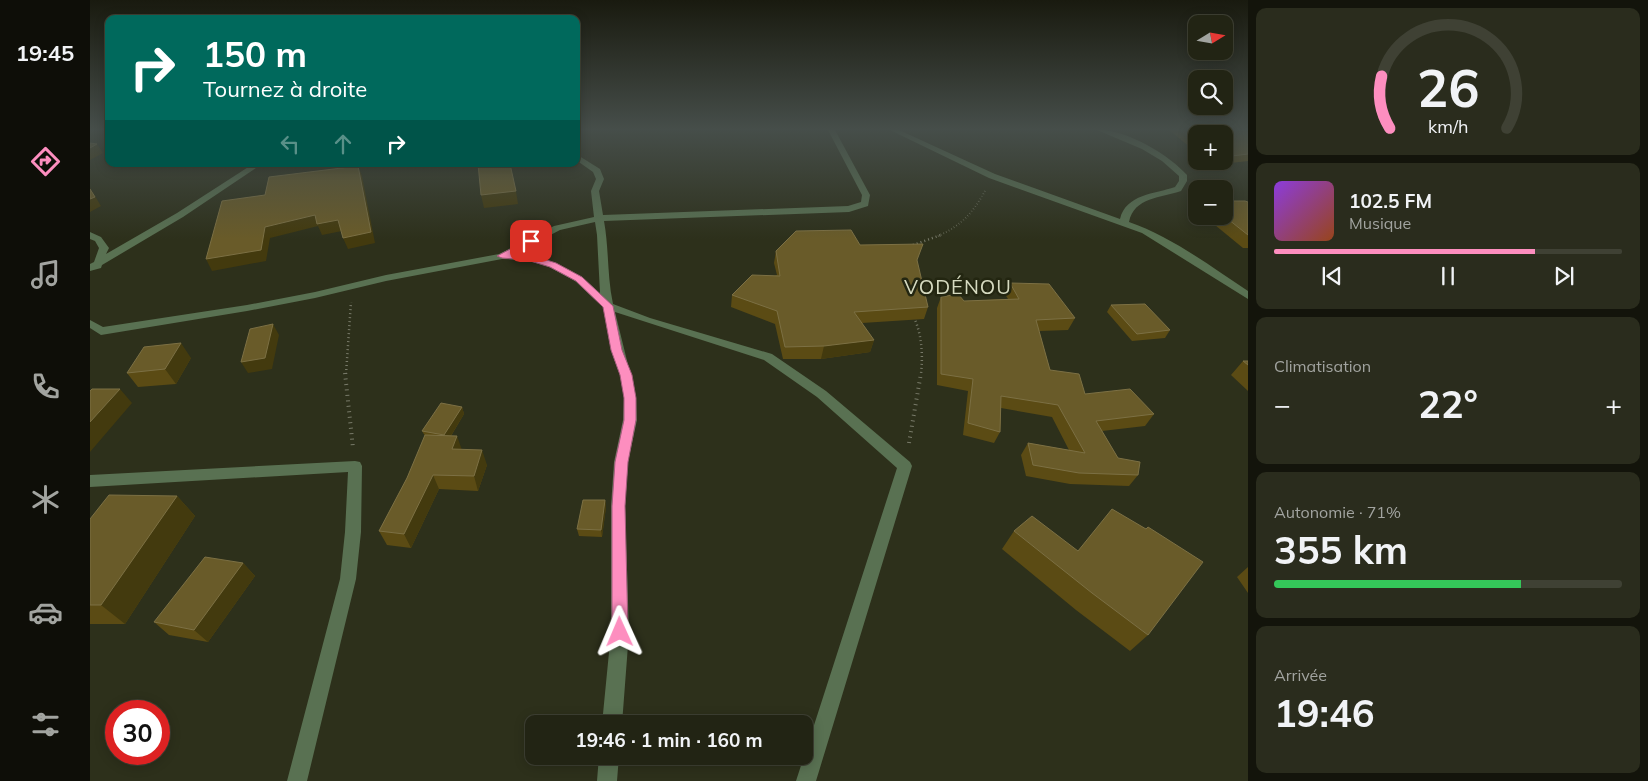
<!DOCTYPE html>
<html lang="fr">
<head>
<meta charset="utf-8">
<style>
  :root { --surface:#222414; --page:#2a2c1d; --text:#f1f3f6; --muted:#a2a4a0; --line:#3f4134; --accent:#fd8ebf }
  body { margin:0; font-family:Mulish,sans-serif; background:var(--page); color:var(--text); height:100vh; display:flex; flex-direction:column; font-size:19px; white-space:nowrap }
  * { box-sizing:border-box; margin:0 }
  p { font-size:16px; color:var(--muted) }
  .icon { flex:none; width:28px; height:28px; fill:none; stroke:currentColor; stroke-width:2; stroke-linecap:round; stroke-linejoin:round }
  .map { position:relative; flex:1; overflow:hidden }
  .side { display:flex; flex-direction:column; gap:8px; padding:8px; background:#13140b; width:400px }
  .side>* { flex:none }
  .top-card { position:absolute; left:15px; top:15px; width:475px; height:152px; border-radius:10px; box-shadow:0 2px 12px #0003,0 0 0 1px var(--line); background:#00695c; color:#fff; overflow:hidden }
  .needle { width:32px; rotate:79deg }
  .buttons { position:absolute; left:1098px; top:15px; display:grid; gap:10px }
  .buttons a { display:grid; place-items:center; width:45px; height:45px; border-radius:10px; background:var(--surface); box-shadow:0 2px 12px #0003,0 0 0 1px var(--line); font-size:25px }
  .speed { position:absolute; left:15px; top:700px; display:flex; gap:10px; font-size:25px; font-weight:700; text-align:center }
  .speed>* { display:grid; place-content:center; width:65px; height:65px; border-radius:50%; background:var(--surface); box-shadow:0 2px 12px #0003,0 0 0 1px var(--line); line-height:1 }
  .speed .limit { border:8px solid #d22; background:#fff; color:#111 }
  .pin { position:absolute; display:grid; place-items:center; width:42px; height:42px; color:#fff; margin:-21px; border-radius:10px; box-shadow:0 2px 8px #0006 }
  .me { position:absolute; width:55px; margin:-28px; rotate:359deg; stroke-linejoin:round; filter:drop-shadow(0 0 4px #0008) }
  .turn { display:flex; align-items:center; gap:18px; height:105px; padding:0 15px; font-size:22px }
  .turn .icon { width:65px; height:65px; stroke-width:2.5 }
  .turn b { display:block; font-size:35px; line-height:42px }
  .lanes { display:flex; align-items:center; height:48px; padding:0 15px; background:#0003; justify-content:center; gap:25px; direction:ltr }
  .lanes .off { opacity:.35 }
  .big { font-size:38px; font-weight:700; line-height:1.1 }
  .side .card { flex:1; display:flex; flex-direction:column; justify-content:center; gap:8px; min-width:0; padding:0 18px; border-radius:10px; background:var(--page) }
  .side .dial { align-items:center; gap:0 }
  .dial svg { height:130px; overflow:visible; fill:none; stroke:var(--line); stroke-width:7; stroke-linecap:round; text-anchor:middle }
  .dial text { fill:var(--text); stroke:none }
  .song { display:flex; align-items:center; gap:15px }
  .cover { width:60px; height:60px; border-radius:8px; background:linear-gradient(135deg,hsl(270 70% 55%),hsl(20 70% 35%)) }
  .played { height:5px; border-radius:2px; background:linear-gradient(90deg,var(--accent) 75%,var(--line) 75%) }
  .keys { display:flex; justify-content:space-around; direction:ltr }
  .heat { display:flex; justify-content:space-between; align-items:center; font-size:28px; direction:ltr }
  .charge { height:8px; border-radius:4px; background:linear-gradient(90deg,#34c759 71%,var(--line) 0) }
  .trip { position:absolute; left:435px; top:715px; width:288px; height:50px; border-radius:10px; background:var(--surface); box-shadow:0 2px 12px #0003,0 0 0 1px var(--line); font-weight:700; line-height:50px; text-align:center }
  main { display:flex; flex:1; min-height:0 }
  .tabs { display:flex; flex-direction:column; width:90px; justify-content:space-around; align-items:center; background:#0e0e08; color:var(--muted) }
  .tabs .icon { width:35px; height:35px }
  .tabs .on { color:var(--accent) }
  .tabs b { font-size:22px; color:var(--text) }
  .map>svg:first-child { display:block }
</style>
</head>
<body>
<main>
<nav class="tabs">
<b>19:45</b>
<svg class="icon on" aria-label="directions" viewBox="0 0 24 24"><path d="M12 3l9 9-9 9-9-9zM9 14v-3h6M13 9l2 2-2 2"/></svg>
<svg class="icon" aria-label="music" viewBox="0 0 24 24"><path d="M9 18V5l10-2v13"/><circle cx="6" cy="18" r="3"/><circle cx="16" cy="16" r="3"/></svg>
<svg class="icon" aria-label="phone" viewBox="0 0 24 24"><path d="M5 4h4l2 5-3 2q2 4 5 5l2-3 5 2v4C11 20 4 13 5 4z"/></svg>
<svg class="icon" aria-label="climate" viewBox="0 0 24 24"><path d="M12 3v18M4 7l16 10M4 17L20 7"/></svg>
<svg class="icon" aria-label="car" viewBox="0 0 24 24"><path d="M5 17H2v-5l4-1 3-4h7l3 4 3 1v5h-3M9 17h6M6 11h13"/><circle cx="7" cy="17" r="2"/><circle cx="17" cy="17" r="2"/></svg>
<svg class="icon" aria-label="filters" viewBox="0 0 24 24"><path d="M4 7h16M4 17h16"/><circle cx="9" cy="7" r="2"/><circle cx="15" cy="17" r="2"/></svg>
</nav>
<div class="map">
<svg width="1158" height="781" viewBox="0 0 1158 781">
  <rect width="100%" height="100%" fill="#2d301b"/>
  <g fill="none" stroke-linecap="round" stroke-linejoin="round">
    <!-- path-far2 -->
    <path stroke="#787a69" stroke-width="2" stroke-dasharray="0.5 2.5" stroke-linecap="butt" d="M1099 200H1106
      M848 236C871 226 884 212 896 189"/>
    <!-- path-far1 -->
    <path stroke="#787a69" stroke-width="2.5" stroke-dasharray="1 3" stroke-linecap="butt" d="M823 245 851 235
      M824 317C832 336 833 354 831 374
      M256 374 261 302"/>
    <!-- path -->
    <path stroke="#787a69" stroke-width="4" stroke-dasharray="1 4.5" stroke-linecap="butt" d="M255 373 263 448
      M819 443 831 373"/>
    <!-- street -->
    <path fill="#597152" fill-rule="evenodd" d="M738 130H745L780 195 778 206 759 212 514 221C519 248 517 276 523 304L560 318 682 354 736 391 820 462 822 466 726 781H706L807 468 727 397 674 360 525 312 546 397 547 420 538 462 535 506 539 632 532 724H512L521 632V506L524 462 533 420 534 397 530 375 521 350 513 307 485 281 459 267 436 260 412 259 296 281 225 298 157 311 11 335 0 328V320L13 327 157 305 225 292 296 275 409 254 464 226 504 217 501 191 506 179 503 172 486 160V154L510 169 514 179 509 191 513 215 758 206 771 202 772 195ZM505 222 507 235 510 293C486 271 458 255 424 254L470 230Z
      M800 130H809L905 174 1030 219C1036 194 1065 194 1085 187L1089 181V176L1072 161 1052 149 1007 130C1034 128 1080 155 1097 175V181L1091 191C1071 198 1044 197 1039 222 1082 237 1120 266 1158 291V299L1052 233 899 178Z
      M163 164H172L93 217 12 265 11 268 0 271V264L4 262 9 248 5 241 0 239V232L11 237 19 248 16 254 87 213Z
      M265 461 270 462 272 466 271 532 266 579 217 781H197L250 579 255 532 258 472 0 487V475Z
      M509 756H529L527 781H507Z"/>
  </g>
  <!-- wall -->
  <path fill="#5b4b14" d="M1079 130H1158V161L1122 165 1118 161H1134V134H1106V152Z
    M1158 202V248H1153L1114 216H1134Z
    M770 245 827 262 838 307 834 319 772 323 784 340 780 352 731 359H693L685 324 641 307 642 295 687 275 684 263 686 251Z
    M920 283 985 318 978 330 949 331 960 370 995 394 1064 414 1055 426 1012 431 1028 458 1048 475 1039 486 980 484 936 476 931 455 938 443 979 450 962 417 911 408 910 432 904 443 873 435 878 391 847 385V308L851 297 874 301 918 299 915 294Z
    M1021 305 1080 330 1075 338 1042 341 1017 312Z
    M101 358 86 384 48 387 37 373Z
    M1153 361H1158V391L1141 375Z
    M372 407 374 414 361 436 371 450 397 465 388 491 349 489 321 548 297 545 289 531 317 478 335 436 332 431Z
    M87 496 105 516 35 624H0V519Z
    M515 500 516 507 512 537 489 536 487 529Z
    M924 531 1058 635 1040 651 986 610 912 549Z
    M153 563 165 576 118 642 79 635 64 622Z
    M1158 567V593L1147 577Z"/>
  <!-- shaded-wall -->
  <path fill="#433a0e" d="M7 144 13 153 0 160V148Z
    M268 166 272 176 285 243 258 249 253 238Z
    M0 188 11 206 0 212Z
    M426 191 428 204 394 208 391 195Z
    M225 215 248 220 252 231 232 235 228 226 180 238 176 261 122 271 116 259 175 227Z
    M183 324 189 335 182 369 158 373 151 362Z
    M784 340 780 352 731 359 734 346Z
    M91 343 101 358 86 384 75 369Z
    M30 389 42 403 0 452V422Z
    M372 407 374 414 357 442 354 435Z
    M367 436 372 450 362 449Z
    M392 450 397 465 388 491 384 476Z
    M343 475 349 489 321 548 314 534Z
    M87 496 105 516 35 624 11 605Z
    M515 500 516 507 512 537 511 530Z
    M153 563 165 576 118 642 104 630Z"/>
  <!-- building -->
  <path fill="#695b29" stroke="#7c7044" d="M1091 130H1158V154L1134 157V134H1106V142Z
    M0 143 7 144 0 148Z
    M388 164H420L426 191 391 195Z
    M268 166 281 232 253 238 248 220 227 224 225 215 175 227 171 250 116 259 132 201 175 195 179 177Z
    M0 189 5 197 0 199Z
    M1134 201H1155L1158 202V235L1134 216Z
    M761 230 770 245 833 244 827 260 838 307 764 312 784 340 734 346 695 347 687 311 642 295 662 275 690 276 686 251 706 231Z
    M920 283 959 284 985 318 946 320 960 370 989 374 995 394 1040 389 1064 414 1006 421 1028 458 1050 462 1048 475 989 473 943 465 938 443 995 453 968 405 911 396 910 432 878 423 883 379 851 374V297L868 294 874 301 929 299Z
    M1055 304 1080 330 1047 334 1021 305Z
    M183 324 175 358 151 362 160 329Z
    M91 343 75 369 37 373 54 347Z
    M1153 361H1158V365Z
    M2 389H30L0 422V391Z
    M351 403 372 407 354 435 332 431Z
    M335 435 367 436 362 449 392 450 384 476 343 475 314 534 289 531 317 478Z
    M19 495 87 496 11 605H0V519Z
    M493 500H515L511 530 487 529Z
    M1022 509 1056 529 1058 527 1113 562 1058 635 1002 593 924 531 942 516 988 551Z
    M115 557 153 563 104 630 64 622Z"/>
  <!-- sky -->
  <linearGradient id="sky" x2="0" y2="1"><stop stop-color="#191a0f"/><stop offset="0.54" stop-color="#464e4a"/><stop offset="1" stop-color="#464e4a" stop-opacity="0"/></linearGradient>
  <rect width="1158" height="239" fill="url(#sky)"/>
  <!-- route -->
  <path fill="#fd8ebf" stroke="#a45c7c" d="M441 238 444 239V242L422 253 438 254 466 263 492 277 523 306 532 350 542 375 546 398V420L538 462 535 506 538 632 536 637 530 640 525 637 522 632V506L525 462 534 420V398L530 375 521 350 513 307 486 281 460 267 437 260 412 258 407 256Z"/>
  <g text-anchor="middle" stroke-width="5" stroke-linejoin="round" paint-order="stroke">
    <!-- quarter labels -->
    <g font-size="20" letter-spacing="1" fill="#d6dac0" stroke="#232611">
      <text x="868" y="294">VODÉNOU</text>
    </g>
  </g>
</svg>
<div class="buttons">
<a><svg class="needle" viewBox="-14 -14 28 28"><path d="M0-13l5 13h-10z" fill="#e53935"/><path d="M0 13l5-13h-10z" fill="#a2a4a0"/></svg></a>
<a><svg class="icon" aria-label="search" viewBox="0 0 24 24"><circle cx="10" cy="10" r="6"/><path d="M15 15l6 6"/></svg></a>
<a>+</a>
<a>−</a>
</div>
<div class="speed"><div class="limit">30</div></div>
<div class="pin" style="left:441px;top:241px;background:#d93025"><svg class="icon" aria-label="arrive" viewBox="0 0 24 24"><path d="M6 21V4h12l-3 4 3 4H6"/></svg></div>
<svg class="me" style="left:530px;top:632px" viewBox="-20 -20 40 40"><path d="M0-17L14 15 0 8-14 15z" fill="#fd8ebf" stroke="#fff" stroke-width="4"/></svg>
<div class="trip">19:46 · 1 min · 160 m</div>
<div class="top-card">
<div class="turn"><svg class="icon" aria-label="right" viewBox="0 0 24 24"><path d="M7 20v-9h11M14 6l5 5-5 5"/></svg><div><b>150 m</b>Tournez à droite</div></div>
<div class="lanes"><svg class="icon off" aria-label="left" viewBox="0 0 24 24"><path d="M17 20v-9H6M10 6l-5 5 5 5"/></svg><svg class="icon off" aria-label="ahead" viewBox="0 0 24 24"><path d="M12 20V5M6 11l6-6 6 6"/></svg><svg class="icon" aria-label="right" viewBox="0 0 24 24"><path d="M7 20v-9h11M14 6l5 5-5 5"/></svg></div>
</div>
</div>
<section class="side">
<div class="card dial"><svg viewBox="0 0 100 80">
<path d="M14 69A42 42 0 1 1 86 69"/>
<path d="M14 69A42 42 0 0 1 9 37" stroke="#fd8ebf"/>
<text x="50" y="56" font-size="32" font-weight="700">26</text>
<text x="50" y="72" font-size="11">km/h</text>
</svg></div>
<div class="card">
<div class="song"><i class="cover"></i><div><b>102.5 FM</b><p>Musique</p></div></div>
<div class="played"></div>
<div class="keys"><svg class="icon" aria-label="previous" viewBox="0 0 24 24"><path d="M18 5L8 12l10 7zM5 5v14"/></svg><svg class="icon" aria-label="pause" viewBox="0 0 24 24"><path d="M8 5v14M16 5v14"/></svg><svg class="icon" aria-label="next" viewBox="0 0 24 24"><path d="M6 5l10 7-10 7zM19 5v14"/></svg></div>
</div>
<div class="card"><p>Climatisation</p>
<div class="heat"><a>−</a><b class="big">22°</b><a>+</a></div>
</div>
<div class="card"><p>Autonomie · 71%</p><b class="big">355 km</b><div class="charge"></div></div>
<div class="card"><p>Arrivée</p><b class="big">19:46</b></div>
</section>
</main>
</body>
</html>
